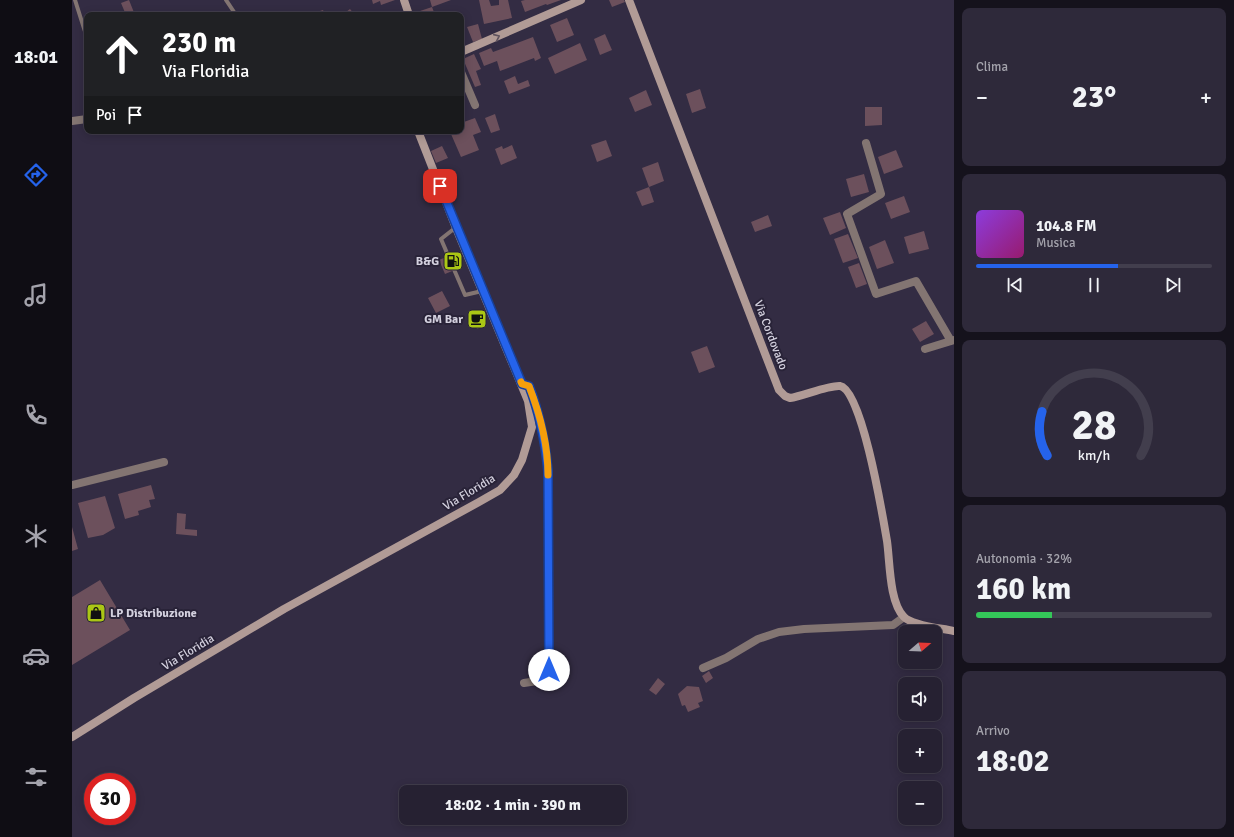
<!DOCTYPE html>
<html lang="it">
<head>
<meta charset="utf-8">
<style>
  :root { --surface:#262132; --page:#2e293a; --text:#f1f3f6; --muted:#a4a3ac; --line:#423e4d; --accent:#2563eb }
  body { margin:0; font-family:Signika,sans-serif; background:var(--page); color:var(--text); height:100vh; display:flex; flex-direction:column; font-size:15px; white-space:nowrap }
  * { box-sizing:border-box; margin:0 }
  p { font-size:13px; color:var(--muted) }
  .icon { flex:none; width:22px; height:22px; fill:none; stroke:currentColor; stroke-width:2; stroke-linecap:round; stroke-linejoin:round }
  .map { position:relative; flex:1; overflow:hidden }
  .side { display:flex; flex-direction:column; gap:8px; padding:8px; background:#15121c; width:280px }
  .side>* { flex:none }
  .banner { position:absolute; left:12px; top:12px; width:380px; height:122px; border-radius:8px; box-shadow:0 2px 10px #0003,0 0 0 1px var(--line); background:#202124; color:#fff; overflow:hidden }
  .needle { width:26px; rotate:71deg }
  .buttons { position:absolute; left:826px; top:625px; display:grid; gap:8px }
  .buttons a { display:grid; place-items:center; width:44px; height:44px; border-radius:8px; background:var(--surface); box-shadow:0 2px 10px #0003,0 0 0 1px var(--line); font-size:20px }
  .speed { position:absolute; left:12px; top:773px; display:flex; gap:8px; font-size:20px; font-weight:700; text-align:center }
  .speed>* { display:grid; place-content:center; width:52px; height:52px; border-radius:50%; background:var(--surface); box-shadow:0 2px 10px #0003,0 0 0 1px var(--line); line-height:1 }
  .speed .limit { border:6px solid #d22; background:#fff; color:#111 }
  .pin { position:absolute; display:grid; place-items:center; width:34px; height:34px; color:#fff; margin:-17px; border-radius:8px; box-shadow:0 2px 6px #0006 }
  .me { position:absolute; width:44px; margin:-22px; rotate:0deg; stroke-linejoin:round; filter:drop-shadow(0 0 3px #0008) }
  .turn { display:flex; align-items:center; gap:14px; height:84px; padding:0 12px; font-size:18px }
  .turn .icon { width:52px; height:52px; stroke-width:2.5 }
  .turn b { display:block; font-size:28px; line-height:34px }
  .then { display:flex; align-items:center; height:38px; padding:0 12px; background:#0003; gap:8px; font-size:15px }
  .big { font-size:30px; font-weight:800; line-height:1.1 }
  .side .widget { flex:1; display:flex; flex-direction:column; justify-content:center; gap:6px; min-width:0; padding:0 14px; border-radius:8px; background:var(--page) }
  .side .dial { align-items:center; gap:0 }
  .dial svg { height:104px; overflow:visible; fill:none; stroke:var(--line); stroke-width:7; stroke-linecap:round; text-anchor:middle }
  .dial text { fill:var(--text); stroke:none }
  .song { display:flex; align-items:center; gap:12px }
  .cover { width:48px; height:48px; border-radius:6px; background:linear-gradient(135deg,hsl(270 70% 55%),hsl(320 70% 35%)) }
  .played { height:4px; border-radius:2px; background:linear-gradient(90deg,var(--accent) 60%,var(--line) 60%) }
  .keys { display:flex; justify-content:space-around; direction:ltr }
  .heat { display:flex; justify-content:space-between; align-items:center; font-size:22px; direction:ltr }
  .charge { height:6px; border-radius:3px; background:linear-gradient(90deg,#34c759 32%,var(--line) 0) }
  .trip { position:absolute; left:327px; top:785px; width:228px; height:40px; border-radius:8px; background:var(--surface); box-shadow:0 2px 10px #0003,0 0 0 1px var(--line); font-weight:800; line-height:40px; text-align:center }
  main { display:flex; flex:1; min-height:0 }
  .tab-bar { display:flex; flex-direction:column; width:72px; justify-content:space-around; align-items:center; background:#0f0d14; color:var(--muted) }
  .tab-bar .icon { width:28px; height:28px }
  .tab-bar .current { color:var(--accent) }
  .tab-bar b { font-size:18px; color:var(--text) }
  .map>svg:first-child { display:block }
</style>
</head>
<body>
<main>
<nav class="tab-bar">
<b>18:01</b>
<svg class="icon current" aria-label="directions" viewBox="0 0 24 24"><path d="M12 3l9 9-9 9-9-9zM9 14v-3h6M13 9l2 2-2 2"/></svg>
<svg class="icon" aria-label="music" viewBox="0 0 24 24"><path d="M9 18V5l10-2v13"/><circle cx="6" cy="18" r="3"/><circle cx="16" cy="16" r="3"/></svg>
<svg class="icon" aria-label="phone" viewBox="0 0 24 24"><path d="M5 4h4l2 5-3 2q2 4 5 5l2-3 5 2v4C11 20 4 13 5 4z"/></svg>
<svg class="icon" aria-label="climate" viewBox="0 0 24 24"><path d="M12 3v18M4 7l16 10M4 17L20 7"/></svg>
<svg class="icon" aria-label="car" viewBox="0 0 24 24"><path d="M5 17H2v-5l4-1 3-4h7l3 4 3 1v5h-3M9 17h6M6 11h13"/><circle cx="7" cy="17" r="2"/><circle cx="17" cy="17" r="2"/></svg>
<svg class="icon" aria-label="filters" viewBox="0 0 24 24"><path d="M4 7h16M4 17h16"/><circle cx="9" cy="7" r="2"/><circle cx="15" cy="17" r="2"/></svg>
</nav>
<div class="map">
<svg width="882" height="837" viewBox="0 0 882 837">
  <rect width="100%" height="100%" fill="#332c43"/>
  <!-- building -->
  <path fill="#6c505c" d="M57 0 63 15H54L49 3Z
    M300 0H323L309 5 308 1 301 4Z
    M358 0H379L360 7Z
    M407 0H417L419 6 427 5V0H436L440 18 412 24Z
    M453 0H489L475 5 474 4 453 12 449 1Z
    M537 0H552L553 2 540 7Z
    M360 7 363 15H346L345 12Z
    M278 9 282 14 288 11 290 15H276L274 12Z
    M251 10 253 15H230L240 12 245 11V12Z
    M495 18 502 35 485 42 478 25Z
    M406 24 410 39 401 42 395 27Z
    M533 34 540 50 528 55 522 39Z
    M461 37 469 58 463 61 462 58 428 71 425 61 412 66 407 53 419 48 421 52Z
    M508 43 515 60 483 74 476 58Z
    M402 54 409 69 404 71 409 85 403 87 391 59Z
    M443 76 446 84 456 80 458 86 437 94 432 81Z
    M628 89 634 108 620 113 614 94Z
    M574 90 580 105 563 112 557 98Z
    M793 107H810V125L793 126Z
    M423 114 428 130 419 133 413 118Z
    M403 118 409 132 401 135 407 150 389 157 379 134 389 131 392 128 389 123Z
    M534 140 540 156 525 162 519 145Z
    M440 145 445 158 429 165 423 149 430 146 431 149Z
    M370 146 376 158 364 163 359 151Z
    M824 150 831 167 812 174 806 157Z
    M586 162 592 181 577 187 570 168Z
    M792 174 797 192 779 197 774 179Z
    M577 187 582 202 570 206 564 192Z
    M832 196 838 212 819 219 813 203Z
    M768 212 774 228 758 235 751 218Z
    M696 215 700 226 683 232 679 222Z
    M852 231 857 249 837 254 832 237Z
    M776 234 786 258 771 263 762 239Z
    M813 240 822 263 805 269 797 247Z
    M384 253 390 267 373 274 367 260Z
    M787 263 795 284 784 288 776 267Z
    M370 291 378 306 364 313 356 298Z
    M406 310 413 326 405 329 398 313Z
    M854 321 862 334 848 342 840 329Z
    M635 346 643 367 627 373 619 352Z
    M79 485 83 499 77 500 79 507 66 511 67 515 53 519 46 494Z
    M33 496 43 528 31 535 16 538 6 503Z
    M105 513 114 514 113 529 125 530V536L104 534Z
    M0 527 6 549 0 551Z
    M28 580 58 630 0 665V597Z
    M637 671 641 678 634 683 630 676Z
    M586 678 593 684 584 695 577 690Z
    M615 686 627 687 631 701 626 703 628 707 616 712 613 705 610 706 606 694Z"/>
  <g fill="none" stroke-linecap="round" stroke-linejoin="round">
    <!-- lane -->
    <path stroke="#837572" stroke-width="4" d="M3 0 15 38
      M154 0 164 15
      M383 228 369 239 393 295 410 291"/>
    <!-- street -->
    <path stroke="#837572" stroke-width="8" d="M389 72 403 105
      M0 121 15 119
      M794 143 809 194 775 214 804 294 844 281 879 341
      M853 349 882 340
      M450 384 457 386C468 414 473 440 476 471L477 670 474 677 465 681 452 683
      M0 485 92 462
      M631 668 654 658 686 639 707 632 732 629 821 625 832 617"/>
    <!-- secondary -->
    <path stroke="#b19b96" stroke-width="8" d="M332 0 337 15
      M557 0 707 390 713 396 718 398C731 396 757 385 768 386 790 389 811 518 815 541 818 561 817 602 832 617 841 626 869 628 882 631
      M389 52 509 0
      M0 737 62 698 212 609 407 502 428 490 442 475 450 460 460 427 456 401 384 228 346 131"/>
  </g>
  <!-- one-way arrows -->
  <defs><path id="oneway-chevron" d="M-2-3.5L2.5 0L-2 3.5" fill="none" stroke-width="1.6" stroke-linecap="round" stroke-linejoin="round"/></defs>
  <use stroke="#5f535e" href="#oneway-chevron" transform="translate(425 37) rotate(-24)"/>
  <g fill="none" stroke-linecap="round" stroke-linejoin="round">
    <defs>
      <path id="route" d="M368 186 450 384 457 386C468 414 473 441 476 471L477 670"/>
    </defs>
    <!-- route casing -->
    <use href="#route" stroke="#184099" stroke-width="10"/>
    <!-- route -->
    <use href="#route" stroke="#2563eb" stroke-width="7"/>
    <!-- slow -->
    <path stroke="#f59e0b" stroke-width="7" d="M449 382 450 384 457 386C468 414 476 445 476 475"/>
  </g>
  <!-- icons -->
  <defs>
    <symbol id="fuel-square" viewBox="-11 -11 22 22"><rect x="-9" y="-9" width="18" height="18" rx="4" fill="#abc615" stroke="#292338"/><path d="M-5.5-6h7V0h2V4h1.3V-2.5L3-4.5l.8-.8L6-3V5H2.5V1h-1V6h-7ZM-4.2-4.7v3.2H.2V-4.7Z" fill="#111"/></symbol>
    <symbol id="cafe-square" viewBox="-11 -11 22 22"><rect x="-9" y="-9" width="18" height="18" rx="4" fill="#abc615" stroke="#292338"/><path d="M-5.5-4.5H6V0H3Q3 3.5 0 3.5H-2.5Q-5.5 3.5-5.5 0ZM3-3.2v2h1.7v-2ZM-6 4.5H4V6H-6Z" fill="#111"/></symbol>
    <symbol id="shop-square" viewBox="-11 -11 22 22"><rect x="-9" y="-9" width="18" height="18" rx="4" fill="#abc615" stroke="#292338"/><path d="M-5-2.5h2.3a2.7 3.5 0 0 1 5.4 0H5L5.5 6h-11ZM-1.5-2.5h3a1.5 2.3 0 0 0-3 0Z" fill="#111"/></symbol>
  </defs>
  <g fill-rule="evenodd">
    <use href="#fuel-square" x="370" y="250" width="22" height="22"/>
    <use href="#cafe-square" x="394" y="308" width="22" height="22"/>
    <use href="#shop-square" x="13" y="602" width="22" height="22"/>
  </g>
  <g text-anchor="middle" stroke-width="4" stroke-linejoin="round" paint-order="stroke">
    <!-- poi labels -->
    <g font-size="12" font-weight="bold" fill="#d3d0de" stroke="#292338" text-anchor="end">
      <text x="367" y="265">B&amp;G</text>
      <text x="391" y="323">GM Bar</text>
      <text x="38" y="617" text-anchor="start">LP Distribuzione</text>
    </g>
    <!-- street labels -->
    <g font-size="12" fill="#d3d0de" stroke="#292338">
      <text transform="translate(699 335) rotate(69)" y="4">Via Cordovado</text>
      <text transform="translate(397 492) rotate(-31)" y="4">Via Floridia</text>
      <text transform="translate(116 652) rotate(-31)" y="4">Via Floridia</text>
    </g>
  </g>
</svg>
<div class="buttons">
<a><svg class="needle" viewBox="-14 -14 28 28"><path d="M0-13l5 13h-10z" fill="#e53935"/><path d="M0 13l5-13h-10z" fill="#a4a3ac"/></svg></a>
<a><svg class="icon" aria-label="sound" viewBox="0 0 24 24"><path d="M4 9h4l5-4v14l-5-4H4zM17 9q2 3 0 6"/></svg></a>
<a>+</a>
<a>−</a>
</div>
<div class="speed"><div class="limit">30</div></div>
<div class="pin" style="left:368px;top:186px;background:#d93025"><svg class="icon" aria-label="arrive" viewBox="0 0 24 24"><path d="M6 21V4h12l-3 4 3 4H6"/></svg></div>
<svg class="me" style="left:477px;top:670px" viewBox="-20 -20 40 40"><circle r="19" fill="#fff"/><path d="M0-13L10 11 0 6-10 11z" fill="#2563eb"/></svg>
<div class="trip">18:02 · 1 min · 390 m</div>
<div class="banner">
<div class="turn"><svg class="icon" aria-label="ahead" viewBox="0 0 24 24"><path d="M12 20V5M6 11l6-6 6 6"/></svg><div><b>230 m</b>Via Floridia</div></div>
<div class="then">Poi<svg class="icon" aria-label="arrive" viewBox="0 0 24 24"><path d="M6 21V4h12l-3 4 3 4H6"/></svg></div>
</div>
</div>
<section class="side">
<div class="widget"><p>Clima</p>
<div class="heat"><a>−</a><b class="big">23°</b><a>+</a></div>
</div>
<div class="widget">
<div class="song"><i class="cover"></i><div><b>104.8 FM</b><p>Musica</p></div></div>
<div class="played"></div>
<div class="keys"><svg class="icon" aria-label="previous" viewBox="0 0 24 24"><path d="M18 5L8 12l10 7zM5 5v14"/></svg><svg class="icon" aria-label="pause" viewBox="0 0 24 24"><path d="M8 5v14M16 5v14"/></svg><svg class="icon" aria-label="next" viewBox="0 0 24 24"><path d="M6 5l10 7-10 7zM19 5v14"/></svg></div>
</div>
<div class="widget dial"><svg viewBox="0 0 100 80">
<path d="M14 69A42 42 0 1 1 86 69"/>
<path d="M14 69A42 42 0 0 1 10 35" stroke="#2563eb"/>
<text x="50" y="56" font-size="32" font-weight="700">28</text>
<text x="50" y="72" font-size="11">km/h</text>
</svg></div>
<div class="widget"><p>Autonomia · 32%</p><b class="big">160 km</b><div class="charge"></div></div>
<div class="widget"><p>Arrivo</p><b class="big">18:02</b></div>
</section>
</main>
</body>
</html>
